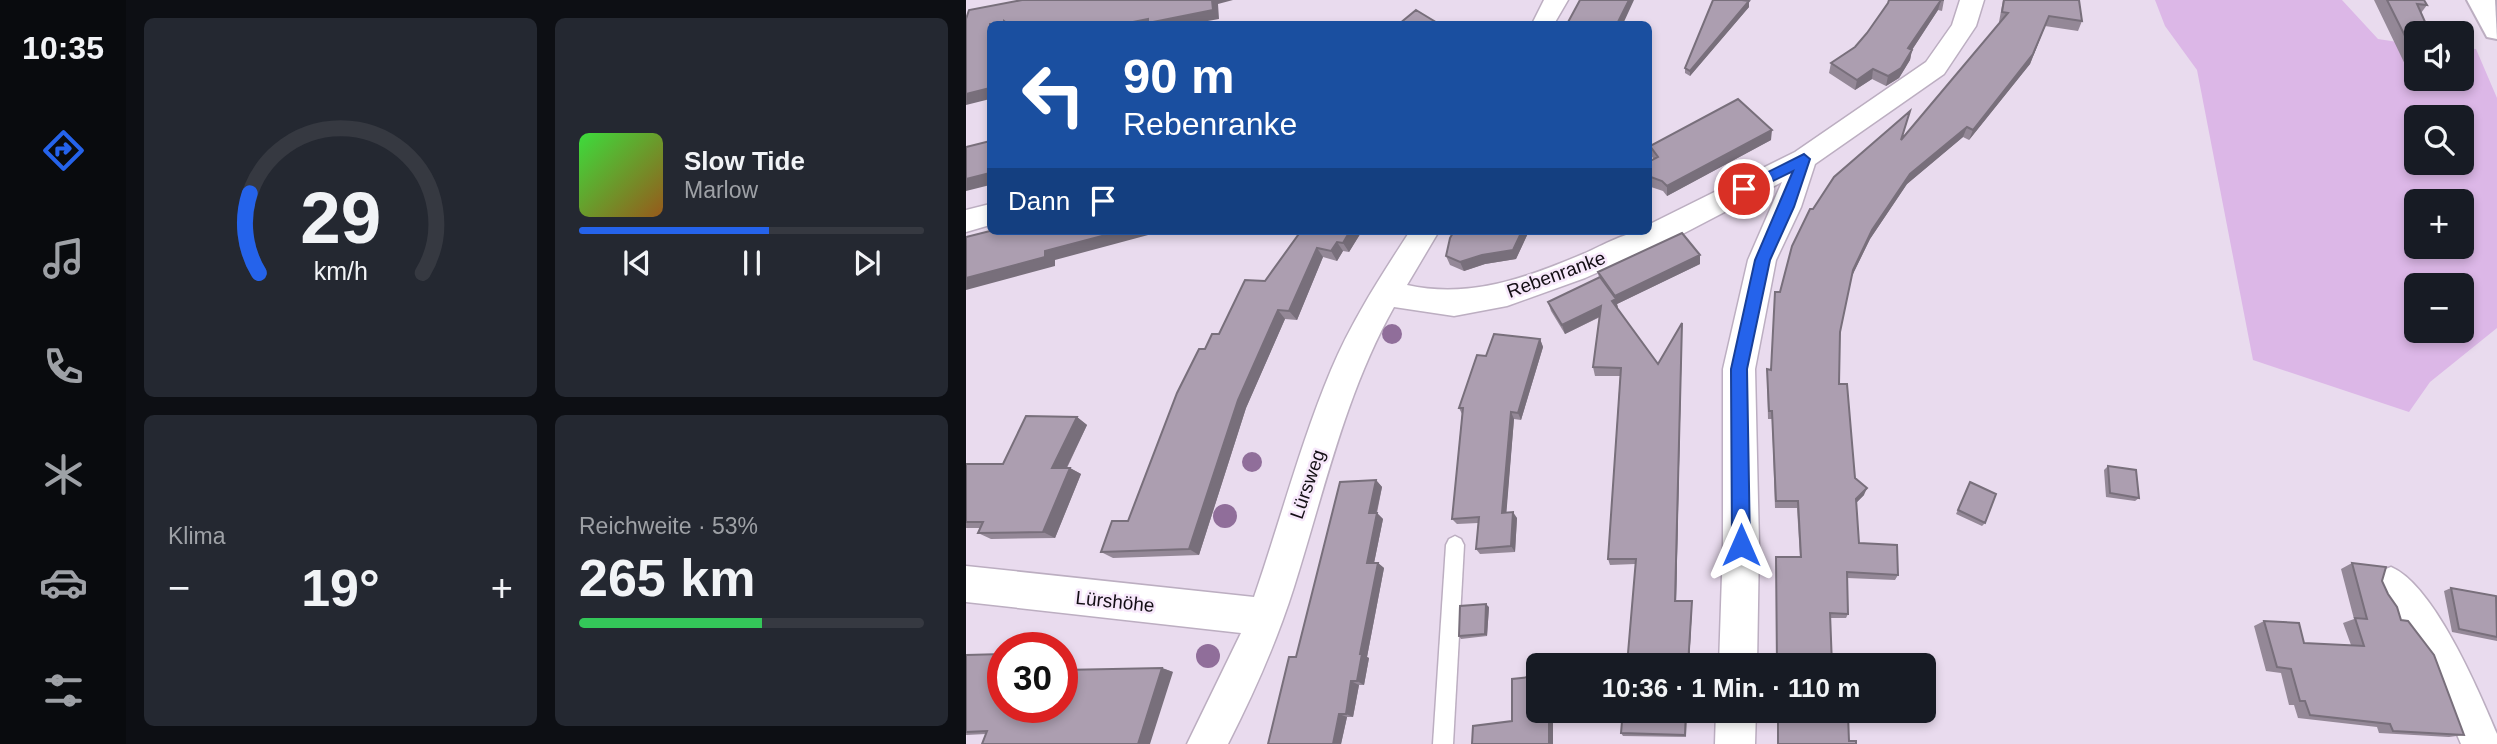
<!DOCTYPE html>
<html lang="de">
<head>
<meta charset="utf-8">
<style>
  :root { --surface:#171b24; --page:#242831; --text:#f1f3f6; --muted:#9ea1a6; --line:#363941; --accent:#2563eb }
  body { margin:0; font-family:Arial,sans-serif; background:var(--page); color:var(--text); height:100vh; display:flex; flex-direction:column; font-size:26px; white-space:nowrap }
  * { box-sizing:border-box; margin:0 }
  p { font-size:23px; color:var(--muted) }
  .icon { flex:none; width:38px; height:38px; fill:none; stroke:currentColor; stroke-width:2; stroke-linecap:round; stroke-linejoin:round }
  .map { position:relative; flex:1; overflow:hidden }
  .details { display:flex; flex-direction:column; gap:18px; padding:18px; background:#0d0f14; width:840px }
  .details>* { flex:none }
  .guide { position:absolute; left:21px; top:21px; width:665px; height:214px; border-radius:10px; box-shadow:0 4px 10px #0003; background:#1a4fa0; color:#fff; overflow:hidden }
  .tools { position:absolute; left:1438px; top:21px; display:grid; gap:14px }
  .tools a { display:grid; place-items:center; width:70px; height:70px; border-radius:10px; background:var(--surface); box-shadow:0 4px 10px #0003; font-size:35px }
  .speed { position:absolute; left:21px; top:632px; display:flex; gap:14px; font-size:35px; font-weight:700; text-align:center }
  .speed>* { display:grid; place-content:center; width:91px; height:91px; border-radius:50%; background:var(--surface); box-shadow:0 4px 10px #0003; line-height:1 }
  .speed .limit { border:10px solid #d22; background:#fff; color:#111 }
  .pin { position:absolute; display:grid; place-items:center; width:60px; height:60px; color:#fff; margin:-30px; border:4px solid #fff; border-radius:50%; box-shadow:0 2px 7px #0007 }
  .me { position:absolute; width:77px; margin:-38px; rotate:0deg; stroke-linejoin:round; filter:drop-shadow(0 0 5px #0008) }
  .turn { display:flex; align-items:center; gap:24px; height:147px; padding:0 21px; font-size:32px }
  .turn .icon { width:91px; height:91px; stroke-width:2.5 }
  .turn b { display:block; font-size:49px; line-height:60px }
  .then { display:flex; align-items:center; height:66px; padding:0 21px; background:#0003; gap:14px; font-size:26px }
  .big { font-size:52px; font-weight:700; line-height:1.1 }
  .details .card { flex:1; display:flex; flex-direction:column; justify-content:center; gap:10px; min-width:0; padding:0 24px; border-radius:10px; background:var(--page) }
  .details .dial { align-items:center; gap:0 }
  .dial svg { height:182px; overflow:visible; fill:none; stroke:var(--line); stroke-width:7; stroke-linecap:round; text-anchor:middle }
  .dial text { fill:var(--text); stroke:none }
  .song { display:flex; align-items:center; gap:21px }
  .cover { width:84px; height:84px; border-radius:10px; background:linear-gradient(135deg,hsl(120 70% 55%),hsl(30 70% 35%)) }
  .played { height:7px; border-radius:4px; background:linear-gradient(90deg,var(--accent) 55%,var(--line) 55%) }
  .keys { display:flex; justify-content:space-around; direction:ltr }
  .heat { display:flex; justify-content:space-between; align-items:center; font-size:38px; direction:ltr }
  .charge { height:10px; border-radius:5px; background:linear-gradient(90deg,#34c759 53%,var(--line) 0) }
  .details .tiles { flex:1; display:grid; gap:18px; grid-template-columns:repeat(2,1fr) }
  .trip { position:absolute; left:560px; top:653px; width:410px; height:70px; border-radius:10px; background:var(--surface); box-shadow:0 4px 10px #0003; font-weight:700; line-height:70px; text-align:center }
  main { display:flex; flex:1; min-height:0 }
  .tab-bar { display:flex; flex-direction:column; width:126px; justify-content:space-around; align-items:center; background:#090b0e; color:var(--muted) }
  .tab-bar .icon { width:49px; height:49px }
  .tab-bar .current { color:var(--accent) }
  .tab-bar b { font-size:32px; color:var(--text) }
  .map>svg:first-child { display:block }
</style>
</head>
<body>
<main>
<nav class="tab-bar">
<b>10:35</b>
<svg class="icon current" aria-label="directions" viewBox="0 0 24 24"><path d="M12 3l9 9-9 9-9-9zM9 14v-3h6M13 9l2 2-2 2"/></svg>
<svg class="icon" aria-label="music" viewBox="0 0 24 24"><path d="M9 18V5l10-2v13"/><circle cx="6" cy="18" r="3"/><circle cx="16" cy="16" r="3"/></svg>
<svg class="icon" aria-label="phone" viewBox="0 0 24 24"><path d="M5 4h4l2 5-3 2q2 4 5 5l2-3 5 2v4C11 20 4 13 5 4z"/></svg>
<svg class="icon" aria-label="climate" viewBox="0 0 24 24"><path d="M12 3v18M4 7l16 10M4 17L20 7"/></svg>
<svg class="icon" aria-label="car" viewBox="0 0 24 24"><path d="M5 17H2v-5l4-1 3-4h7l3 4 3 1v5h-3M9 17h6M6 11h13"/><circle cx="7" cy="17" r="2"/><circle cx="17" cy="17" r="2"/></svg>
<svg class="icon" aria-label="filters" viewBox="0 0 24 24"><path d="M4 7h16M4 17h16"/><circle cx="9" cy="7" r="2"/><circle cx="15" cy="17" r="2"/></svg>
</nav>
<section class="details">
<div class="tiles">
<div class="card dial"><svg viewBox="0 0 100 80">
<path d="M14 69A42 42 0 1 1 86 69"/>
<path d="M14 69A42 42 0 0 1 10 34" stroke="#2563eb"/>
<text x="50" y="56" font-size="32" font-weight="700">29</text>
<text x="50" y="72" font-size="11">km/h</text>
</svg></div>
<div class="card">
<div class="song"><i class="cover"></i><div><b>Slow Tide</b><p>Marlow</p></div></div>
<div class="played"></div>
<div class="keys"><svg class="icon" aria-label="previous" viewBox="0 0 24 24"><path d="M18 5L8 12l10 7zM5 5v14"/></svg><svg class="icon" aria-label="pause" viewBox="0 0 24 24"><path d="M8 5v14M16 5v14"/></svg><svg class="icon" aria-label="next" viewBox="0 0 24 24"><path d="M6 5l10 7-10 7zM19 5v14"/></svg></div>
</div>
<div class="card"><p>Klima</p>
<div class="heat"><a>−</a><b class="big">19°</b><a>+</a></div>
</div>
<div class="card"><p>Reichweite · 53%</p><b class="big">265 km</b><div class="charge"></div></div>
</div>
</section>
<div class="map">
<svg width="1531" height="744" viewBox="0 0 1531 744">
  <rect width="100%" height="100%" fill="#e9dbee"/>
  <!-- green -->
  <path fill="#dcb7e7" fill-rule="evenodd" d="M1189 0H1376L1412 39 1451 45V79H1496V48L1510 49 1531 98V328L1464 382 1443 412 1287 360 1231 70 1199 26ZM1451 117H1496V163H1451ZM1451 201H1496V247H1451ZM1451 285H1496V331H1451Z"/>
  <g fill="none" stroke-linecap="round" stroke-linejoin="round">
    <defs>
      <path id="lane" d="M489 536 495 539 498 545 487 744H467L480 545 483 539Z"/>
      <path id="street" d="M578 0H602L588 24H566Z
        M994 0H1018L1010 26 978 74 849 164 835 207 810 260 789 369 793 545 791 665H753L757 545V369L782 260 816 182 705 240 619 278 541 306 488 316 428 307C379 394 358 492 328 587 311 641 288 693 262 744H221L275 633 0 602V566L288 597C314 522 334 444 365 370 386 320 415 276 444 231H473L441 285C503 299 560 278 617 254 638 245 660 231 682 231V225L829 152 960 62 986 25Z
        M24 204V225L0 232V210Z
        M1425 567C1468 585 1513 691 1531 734V744H1495L1460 662 1412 598 1407 585 1412 572Z
        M750 710H790L789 744H749Z"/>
      <path id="primary" d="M1501 0H1529L1531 39 1521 37Z"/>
    </defs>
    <!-- lane casing -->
    <use href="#lane" stroke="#bcaec1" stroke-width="3"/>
    <!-- street casing -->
    <use href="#street" stroke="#bcaec1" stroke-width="3"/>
    <!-- primary casing -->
    <use href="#primary" stroke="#bcaec1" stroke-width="4"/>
    <!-- lane -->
    <use href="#lane" fill="#fff" fill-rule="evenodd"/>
    <!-- street -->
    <use href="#street" fill="#fff" fill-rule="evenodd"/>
    <!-- primary -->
    <use href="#primary" fill="#fff" fill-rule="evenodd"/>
  </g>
  <!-- trees -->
  <g fill="#906e9a">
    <circle cx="426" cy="334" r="10"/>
    <circle cx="286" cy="462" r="10"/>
    <circle cx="259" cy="516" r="12"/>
    <circle cx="242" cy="656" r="12"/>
  </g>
  <!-- wall -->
  <path fill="#948897" d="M978 0 976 11 972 10 946 50 944 60 933 78 920 86 906 79 889 90 863 73 865 63 889 47 901 33 922 3Z
    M1037 0H1113L1116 21 1112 31 1079 26 1064 64 1003 140 997 137 941 184 904 239 885 278 874 332 873 384 889 478 898 495 890 503 893 543 932 575 929 580 881 578 882 614 880 618H864L866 665H810V557H834L831 508H809L806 419H802L801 377V369L805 370 814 292 847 209 941 121 936 139 1035 22H1033Z
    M1408 0H1458L1461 5 1455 13 1451 33V79L1447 81Z
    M783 1V7L724 76 719 73V68Z
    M805 140 701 196 697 191 682 186V162L688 159 685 156 684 146Z
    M335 231H396L383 252 377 251 371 261 357 257 331 320 319 319 280 408 233 555 147 558 135 552 162 521 239 349 299 281Z
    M488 231H563L550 259 519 264 498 271 484 265 480 256Z
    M734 264 651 304 652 308H651L692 364 716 323V332L710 601 726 607 723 665 669 564 644 565 642 559 654 376H629L627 367 634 317 599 334 585 311 582 302 633 278 632 272Z
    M574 339 577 347 555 420 548 419 540 512 551 518 549 552 514 554 510 549 512 523 491 524 486 519 496 414 493 408 520 356Z
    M111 417 121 425 101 468H104L115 474 89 538 25 539 12 533 14 528H0V464H37Z
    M1142 466 1173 498 1169 501 1140 497 1138 470Z
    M410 480 416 487 411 513 417 519 408 563H412L418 568 401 657 403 658 398 685H393L387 717H381L375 744H302L330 657Z
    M1004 482 1019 523 1016 526 990 514Z
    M1386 563 1416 581 1422 594 1435 620 1498 735 1483 737 1413 733 1411 727 1332 718 1328 705H1323L1315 673 1300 671 1288 626 1298 621 1338 643 1385 645 1377 623 1388 619 1375 569Z
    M1485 588 1531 599V641L1486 632 1478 591Z
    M523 607 521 636 495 639 493 636Z
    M0 655 37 707 196 668 207 672 20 734 0 735Z
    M572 710H606V712L587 714V744H506L546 721Z
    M657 710H721L720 737 657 736 655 733Z"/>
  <!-- shaded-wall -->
  <path fill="#786f7b" d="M246 0H267L252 4 253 19 225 24H157L182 19Z
    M663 0H668L657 24H651Z
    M975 0 972 10 940 59 942 48Z
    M783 1V7L724 76V71Z
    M1083 16 1064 64 1003 140 1007 130Z
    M946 50 944 60 933 78 920 86 922 76Z
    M907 69 906 79 889 90 891 80Z
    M24 88V99L0 105V94Z
    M1001 127 997 137 941 184 904 239 885 278 887 270 906 230 944 174Z
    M806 130 805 140 701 196V186Z
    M24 173V185L0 191V179Z
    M155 231H197L89 260V266L0 290V278L79 251Z
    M384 231H396L383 252 377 243Z
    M556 231H563L550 259 519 264 498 271 494 262Z
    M371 242 377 251 371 261 365 251Z
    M351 248 357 257 331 320 323 311Z
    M734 255V264L651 304 652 308 648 310 646 301 649 296Z
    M635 306 637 315 599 334 596 325Z
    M312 310 319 319 280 408 233 555 223 549 272 400Z
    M716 323V332L710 606 709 601Z
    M574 339 577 347 555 420 552 413Z
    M545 412 548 419 540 518 536 513Z
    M111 417 121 425 97 475 86 468Z
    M104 468 115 474 89 538 77 532Z
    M410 480 416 487 409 519 403 513Z
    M901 488 898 495 888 505 890 499Z
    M547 512 551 518 549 552 545 546Z
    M411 513 417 519 407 568 401 563Z
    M412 563 418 568 401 657 403 658 398 685 391 681 394 654Z
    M726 601V607L723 665H722Z
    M520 604 523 607 521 636 519 634Z
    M196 668 207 672 184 744H172Z
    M385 681 393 685 387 717 380 714Z
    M583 711 587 714V744H583Z
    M373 714 381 717 375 744H367Z"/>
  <!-- building -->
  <path fill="#ac9eb0" stroke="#786f7b" stroke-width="2" d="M56 0H246L247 10 182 23V19L157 24H42L38 21V24H24V88L0 94V19L3 10Z
    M614 0H663L651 24H601Z
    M747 0H776L783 1 724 71 719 68Z
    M923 0H978H975L942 48 946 50 935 68 922 76 907 69 891 80 865 63 889 47 901 33 922 3Z
    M1038 0H1113L1116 21 1083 16 1067 54 1007 130 1001 127 944 174 906 230 887 270 874 332 873 384H881L889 478 901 488 890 499 893 543 931 545 932 575 881 572 882 614 864 613 866 665H811L810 557H835L832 501H810L806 411H803L801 369 805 370 809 292H814L826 246 844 209H847L868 177 944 111 935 140 1042 13 1036 12Z
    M1421 0H1458L1461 5 1451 4 1464 33H1451V60Z
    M450 10 473 24H433Z
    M772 99 806 130 701 186 696 181 682 176V162L692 157 684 146Z
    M24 141V173L0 179V147Z
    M24 231H155L79 251V257L0 278V237Z
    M335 231H384L377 243 371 242 365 251 351 248 323 311 312 310 272 400 223 549 135 552 146 521H162L211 393 233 349H239L246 334H253L279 280 299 281Z
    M488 231H556L547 250 516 255 494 262 480 256 484 238Z
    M716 233 734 255 649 296 632 272Z
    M634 277 650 299 646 301 692 364 716 323 709 601H726L722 665H661L670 559H642L655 368 627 367 635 306 596 325 582 302Z
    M528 334 574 339 552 413 545 412 536 513 547 512 545 546 510 549 513 517 486 519 497 408H493L511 355 520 356Z
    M60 416 111 417 86 468H104L77 532 12 533 17 522H0V464H37Z
    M1142 466 1170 470 1173 498 1144 493Z
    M410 480 403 513H411L401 563H412L394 654H396L391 681H385L380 714H373L367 744H302L323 657H330L374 482Z
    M1004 482 1030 494 1019 523 992 510Z
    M1386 563 1420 567 1416 581 1422 594 1431 607 1435 620 1442 621 1468 655 1498 735 1427 731 1424 724 1344 715 1339 701H1334L1325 669 1311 667 1298 621 1333 623 1338 643 1398 646 1389 618 1401 619Z
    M1485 588 1530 596 1531 637 1493 629Z
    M520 604 519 634 493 636 494 606Z
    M37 654V707H96V670L196 668 172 744H16L21 731 0 732V655Z
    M572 676V710H587L583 711V744H506L507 726 546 721V679Z
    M657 710H720L719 735 655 733Z
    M812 710H867V714L882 715 883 741H890V744H812Z"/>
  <!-- route -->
  <path fill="#2563eb" stroke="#184099" stroke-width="2" d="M838 154 844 159 828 207 804 260 781 369 784 545 781 551 775 553 769 551 766 545 765 369 789 260 827 171 783 193H774L771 189 774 186Z"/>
  <g text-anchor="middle" stroke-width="5" stroke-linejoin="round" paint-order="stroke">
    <!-- street labels -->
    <g font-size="19" fill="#140f15" stroke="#f7e8fb">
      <text transform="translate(590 274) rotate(-20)" y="7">Rebenranke</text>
      <text transform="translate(341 484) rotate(-71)" y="7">Lürsweg</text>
      <text transform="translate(149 601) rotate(6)" y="7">Lürshöhe</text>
    </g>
  </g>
</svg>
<div class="tools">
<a><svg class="icon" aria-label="sound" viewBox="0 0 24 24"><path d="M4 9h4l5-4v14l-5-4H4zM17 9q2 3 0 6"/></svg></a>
<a><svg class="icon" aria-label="search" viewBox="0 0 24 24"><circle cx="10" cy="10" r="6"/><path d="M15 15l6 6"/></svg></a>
<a>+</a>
<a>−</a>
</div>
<div class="speed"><div class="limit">30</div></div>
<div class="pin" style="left:778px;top:189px;background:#d93025"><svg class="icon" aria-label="arrive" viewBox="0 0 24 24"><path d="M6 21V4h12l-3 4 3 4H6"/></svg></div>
<svg class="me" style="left:775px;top:545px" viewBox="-20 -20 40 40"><path d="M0-17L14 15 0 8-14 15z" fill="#2563eb" stroke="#fff" stroke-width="4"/></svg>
<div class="trip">10:36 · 1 Min. · 110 m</div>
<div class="guide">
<div class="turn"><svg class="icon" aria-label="left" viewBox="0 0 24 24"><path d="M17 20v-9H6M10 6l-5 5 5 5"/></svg><div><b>90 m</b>Rebenranke</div></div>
<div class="then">Dann<svg class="icon" aria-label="arrive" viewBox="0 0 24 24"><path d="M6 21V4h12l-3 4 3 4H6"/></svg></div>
</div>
</div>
</main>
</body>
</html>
